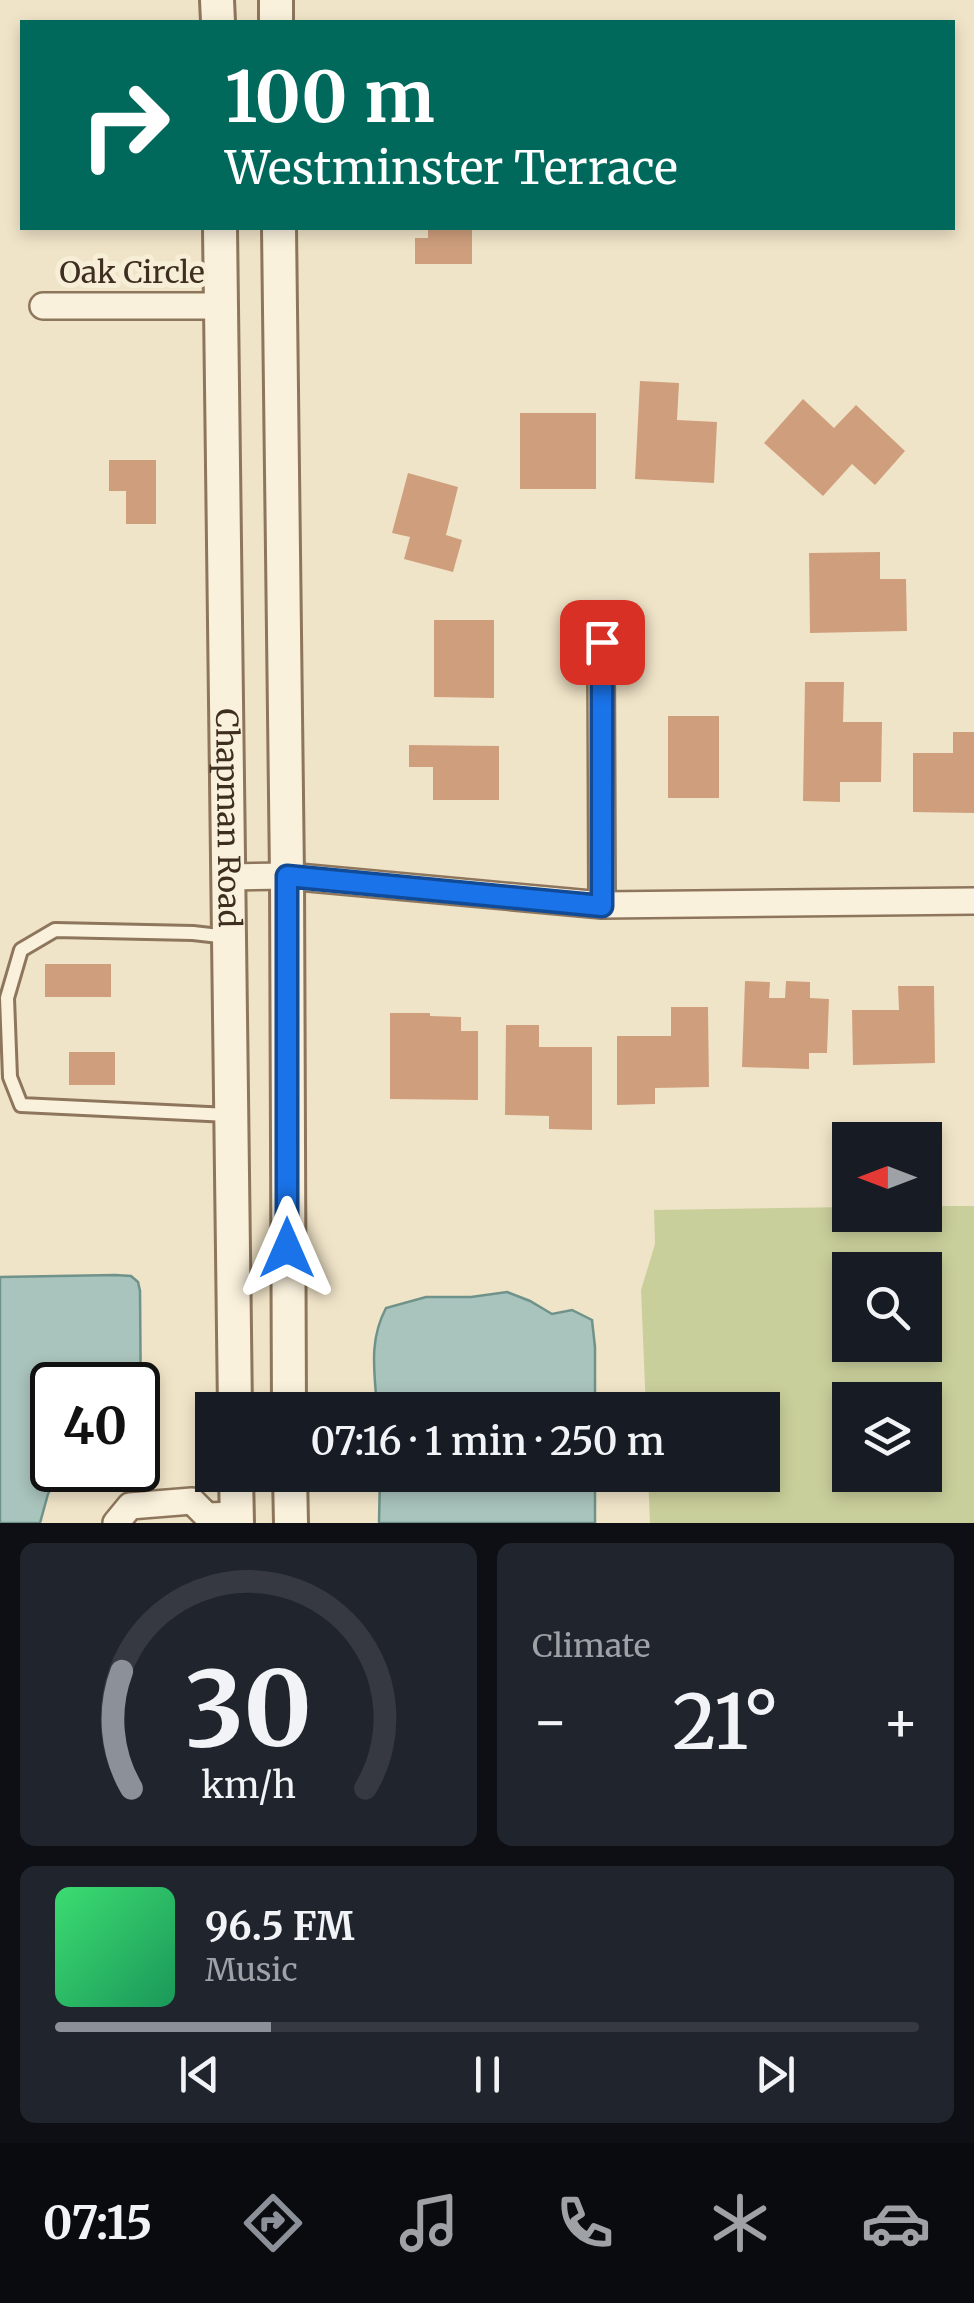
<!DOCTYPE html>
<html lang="en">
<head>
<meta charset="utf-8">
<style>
  :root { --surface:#171b24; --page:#20242c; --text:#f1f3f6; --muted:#9ea1a6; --line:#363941; --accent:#8c9099 }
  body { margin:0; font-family:Merriweather,serif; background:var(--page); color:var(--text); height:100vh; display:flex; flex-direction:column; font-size:38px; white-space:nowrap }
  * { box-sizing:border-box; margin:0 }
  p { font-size:32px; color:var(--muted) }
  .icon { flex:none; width:55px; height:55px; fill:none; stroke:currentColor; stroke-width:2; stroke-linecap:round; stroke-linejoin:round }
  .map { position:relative; height:1523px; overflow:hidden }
  .side { display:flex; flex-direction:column; gap:20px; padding:20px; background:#0d0f14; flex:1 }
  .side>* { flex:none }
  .banner { position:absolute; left:20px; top:20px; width:935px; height:210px; border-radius:0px; box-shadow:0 5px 15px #0003; background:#00695c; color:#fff; overflow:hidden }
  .needle { width:65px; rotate:270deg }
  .fabs { position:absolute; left:832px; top:1122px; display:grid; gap:20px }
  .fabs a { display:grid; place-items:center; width:110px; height:110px; border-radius:0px; background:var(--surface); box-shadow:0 5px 15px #0003; font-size:50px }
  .speed { position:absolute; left:30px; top:1362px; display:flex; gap:20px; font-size:50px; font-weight:700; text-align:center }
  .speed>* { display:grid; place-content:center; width:130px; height:130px; border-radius:50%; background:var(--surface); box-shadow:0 5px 15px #0003; line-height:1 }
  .speed .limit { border:5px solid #111; border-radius:15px; background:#fff; color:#111 }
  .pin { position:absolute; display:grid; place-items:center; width:85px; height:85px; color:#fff; margin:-42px; border-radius:20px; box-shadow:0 5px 15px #0006 }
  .me { position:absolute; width:110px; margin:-55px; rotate:0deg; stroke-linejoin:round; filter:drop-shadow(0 0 8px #0008) }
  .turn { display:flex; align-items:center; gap:35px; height:210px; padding:0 40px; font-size:45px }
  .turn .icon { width:130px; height:130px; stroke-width:2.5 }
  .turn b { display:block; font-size:70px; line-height:85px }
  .big { font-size:75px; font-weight:600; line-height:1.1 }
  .side .card { flex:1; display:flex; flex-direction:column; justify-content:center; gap:15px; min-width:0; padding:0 35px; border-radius:15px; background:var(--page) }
  .side .dial { align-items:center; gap:0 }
  .dial svg { height:260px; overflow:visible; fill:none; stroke:var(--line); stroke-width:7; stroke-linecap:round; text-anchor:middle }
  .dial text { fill:var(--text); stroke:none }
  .song { display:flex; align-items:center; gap:30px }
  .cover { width:120px; height:120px; border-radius:15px; background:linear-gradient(135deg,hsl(140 70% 55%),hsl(150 70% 35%)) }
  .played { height:10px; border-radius:5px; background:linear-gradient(90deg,var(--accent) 25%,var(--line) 25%) }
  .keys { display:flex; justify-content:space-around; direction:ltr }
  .heat { display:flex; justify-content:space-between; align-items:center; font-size:55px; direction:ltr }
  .side .tiles { flex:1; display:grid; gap:20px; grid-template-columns:1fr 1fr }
  .card:last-child { grid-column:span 2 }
  .trip { position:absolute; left:195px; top:1392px; width:585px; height:100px; border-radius:0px; background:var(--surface); box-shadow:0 5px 15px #0003; font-weight:600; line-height:100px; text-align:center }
  .tabs { display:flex; height:160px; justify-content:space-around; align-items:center; background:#090b0e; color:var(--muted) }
  .tabs .icon { width:70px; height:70px }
  .tabs .selected { color:var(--accent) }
  .tabs b { font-size:45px; color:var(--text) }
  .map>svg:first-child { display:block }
</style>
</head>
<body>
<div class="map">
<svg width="974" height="1523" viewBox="0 0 974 1523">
  <rect width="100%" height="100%" fill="#f0e4c8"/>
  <!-- green -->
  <path fill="#c9cf9b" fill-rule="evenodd" d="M925 1206H974V1523H650L648 1475H762V1410H646L641 1290 655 1244 654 1210 850 1207V1215H925ZM850 1270H925V1345H850ZM850 1400H925V1475H850Z"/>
  <!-- water -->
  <path fill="#a9c4bc" stroke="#6f938a" stroke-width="2.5" d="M115 1275 131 1276 138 1282 140 1291 141 1413 138 1420V1385H52V1470H61L48 1494 40 1523H0V1277Z
    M507 1292 530 1301 552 1314 572 1310 592 1320 595 1347V1410H377C375 1373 368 1342 386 1308L426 1297H471Z
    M380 1475H595V1523H379Z"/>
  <!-- building -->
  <path fill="#cf9f7d" d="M428 228H472V264H415V238H428Z
    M640 381 679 383 677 420 717 422 714 483 635 479Z
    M803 399 834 428 856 405 905 451 875 485 852 464 823 496 764 443Z
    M520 413H596V489H520Z
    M109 460H156V524H126V491H109Z
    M408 473 458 487 446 535 462 540 453 572 404 559 410 537 392 533Z
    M880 552V579H906L907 631 810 633 809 553Z
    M434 620H494V698L434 697Z
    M805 682H844L843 722H882L881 782H840V802L803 801Z
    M668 716H719V798H668Z
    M953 732H974V813L913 812V753H953Z
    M409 745 499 746V800H433V767H409Z
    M45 964H111V997H45Z
    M745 981 770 982 769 998H785L786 981 810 982V998L829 999 827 1053H809V1069L742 1067Z
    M898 986H934L935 1063 853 1065 852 1010H899Z
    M671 1007H708L709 1087 655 1088V1104L617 1105V1036H671Z
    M390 1013H430V1016L461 1017V1031H478V1100L390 1099Z
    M506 1025H539V1047H592V1130L549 1129V1116L505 1115Z
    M69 1052H115V1085H69Z"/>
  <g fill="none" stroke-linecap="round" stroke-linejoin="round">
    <defs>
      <path id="service" d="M228 937 193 933 55 930 21 950 7 998 10 1077 21 1105 229 1115"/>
      <path id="minor" d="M43 306H221
        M601 643 602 905
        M228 877 287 876 602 905 974 901
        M116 1523 130 1506 192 1501 207 1516 236 1515"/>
      <g id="tertiary">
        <path d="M217 0 218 22"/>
        <path d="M276 0V22"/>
        <path id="s1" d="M220 228 235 1410"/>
        <path d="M279 228 287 876 289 1410"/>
        <path d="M236 1475 237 1523"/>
        <path d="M290 1475 291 1523"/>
      </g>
    </defs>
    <!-- service casing -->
    <use href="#service" stroke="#8d765c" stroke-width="18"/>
    <!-- minor casing -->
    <use href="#minor" stroke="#8d765c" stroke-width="30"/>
    <!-- tertiary casing -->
    <use href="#tertiary" stroke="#8d765c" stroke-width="38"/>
    <!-- service -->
    <use href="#service" stroke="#faf1dc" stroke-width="12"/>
    <!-- minor -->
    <use href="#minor" stroke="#faf1dc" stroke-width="25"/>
    <!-- tertiary -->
    <use href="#tertiary" stroke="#faf1dc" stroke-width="32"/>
  </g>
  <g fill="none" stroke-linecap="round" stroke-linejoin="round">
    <defs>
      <path id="route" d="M287 1248V876L602 906V642"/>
    </defs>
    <!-- route casing -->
    <use href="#route" stroke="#114b97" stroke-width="25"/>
    <!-- route -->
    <use href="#route" stroke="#1a73e8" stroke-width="18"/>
  </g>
  <g text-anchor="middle" stroke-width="10" stroke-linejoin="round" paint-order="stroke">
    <!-- street labels -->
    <g font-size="30" fill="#3d2e20" stroke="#f7eed8">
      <text x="132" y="283">Oak Circle</text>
      <text dy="10" stroke="none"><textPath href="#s1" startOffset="590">Chapman Road</textPath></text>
    </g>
  </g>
</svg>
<div class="fabs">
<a><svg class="needle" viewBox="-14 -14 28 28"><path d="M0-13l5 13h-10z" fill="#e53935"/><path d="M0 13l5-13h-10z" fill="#9ea1a6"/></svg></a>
<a><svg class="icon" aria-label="search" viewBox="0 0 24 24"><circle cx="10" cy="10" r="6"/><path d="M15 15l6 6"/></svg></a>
<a><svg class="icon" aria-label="layers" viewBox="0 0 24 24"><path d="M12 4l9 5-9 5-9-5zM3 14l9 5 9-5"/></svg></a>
</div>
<div class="speed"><div class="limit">40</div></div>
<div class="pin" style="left:602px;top:642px;background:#d93025"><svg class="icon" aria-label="arrive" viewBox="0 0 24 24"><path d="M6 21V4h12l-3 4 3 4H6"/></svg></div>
<svg class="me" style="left:287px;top:1248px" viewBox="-20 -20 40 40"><path d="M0-17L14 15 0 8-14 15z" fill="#1a73e8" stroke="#fff" stroke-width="4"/></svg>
<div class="trip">07:16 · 1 min · 250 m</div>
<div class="banner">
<div class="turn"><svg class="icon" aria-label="right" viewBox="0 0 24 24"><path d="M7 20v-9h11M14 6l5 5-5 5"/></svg><div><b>100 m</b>Westminster Terrace</div></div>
</div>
</div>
<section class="side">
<div class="tiles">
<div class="card dial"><svg viewBox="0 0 100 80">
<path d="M14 69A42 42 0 1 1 86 69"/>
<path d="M14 69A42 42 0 0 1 11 33" stroke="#8c9099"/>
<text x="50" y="56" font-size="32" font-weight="700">30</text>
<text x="50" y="72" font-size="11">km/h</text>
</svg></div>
<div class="card"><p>Climate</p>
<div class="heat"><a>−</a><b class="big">21°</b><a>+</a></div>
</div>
<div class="card">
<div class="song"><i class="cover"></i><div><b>96.5 FM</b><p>Music</p></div></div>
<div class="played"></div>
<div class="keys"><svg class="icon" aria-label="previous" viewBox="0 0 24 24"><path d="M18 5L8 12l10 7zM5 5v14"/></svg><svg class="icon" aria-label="pause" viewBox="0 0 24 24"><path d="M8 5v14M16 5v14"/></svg><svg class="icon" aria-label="next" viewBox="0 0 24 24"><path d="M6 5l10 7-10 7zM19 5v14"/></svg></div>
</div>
</div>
</section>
<nav class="tabs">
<b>07:15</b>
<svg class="icon selected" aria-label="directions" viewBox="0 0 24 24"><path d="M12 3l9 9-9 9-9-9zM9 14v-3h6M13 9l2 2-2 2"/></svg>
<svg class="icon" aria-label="music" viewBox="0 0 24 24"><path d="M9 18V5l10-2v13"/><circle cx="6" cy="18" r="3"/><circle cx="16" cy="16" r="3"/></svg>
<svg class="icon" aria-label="phone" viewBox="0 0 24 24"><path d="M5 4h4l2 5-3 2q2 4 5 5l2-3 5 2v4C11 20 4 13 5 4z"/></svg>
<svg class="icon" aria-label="climate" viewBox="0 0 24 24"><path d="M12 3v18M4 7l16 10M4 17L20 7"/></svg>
<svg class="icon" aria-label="car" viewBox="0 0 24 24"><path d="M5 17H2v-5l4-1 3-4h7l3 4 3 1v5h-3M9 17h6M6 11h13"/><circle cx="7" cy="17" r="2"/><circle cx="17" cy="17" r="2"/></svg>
</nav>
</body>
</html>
